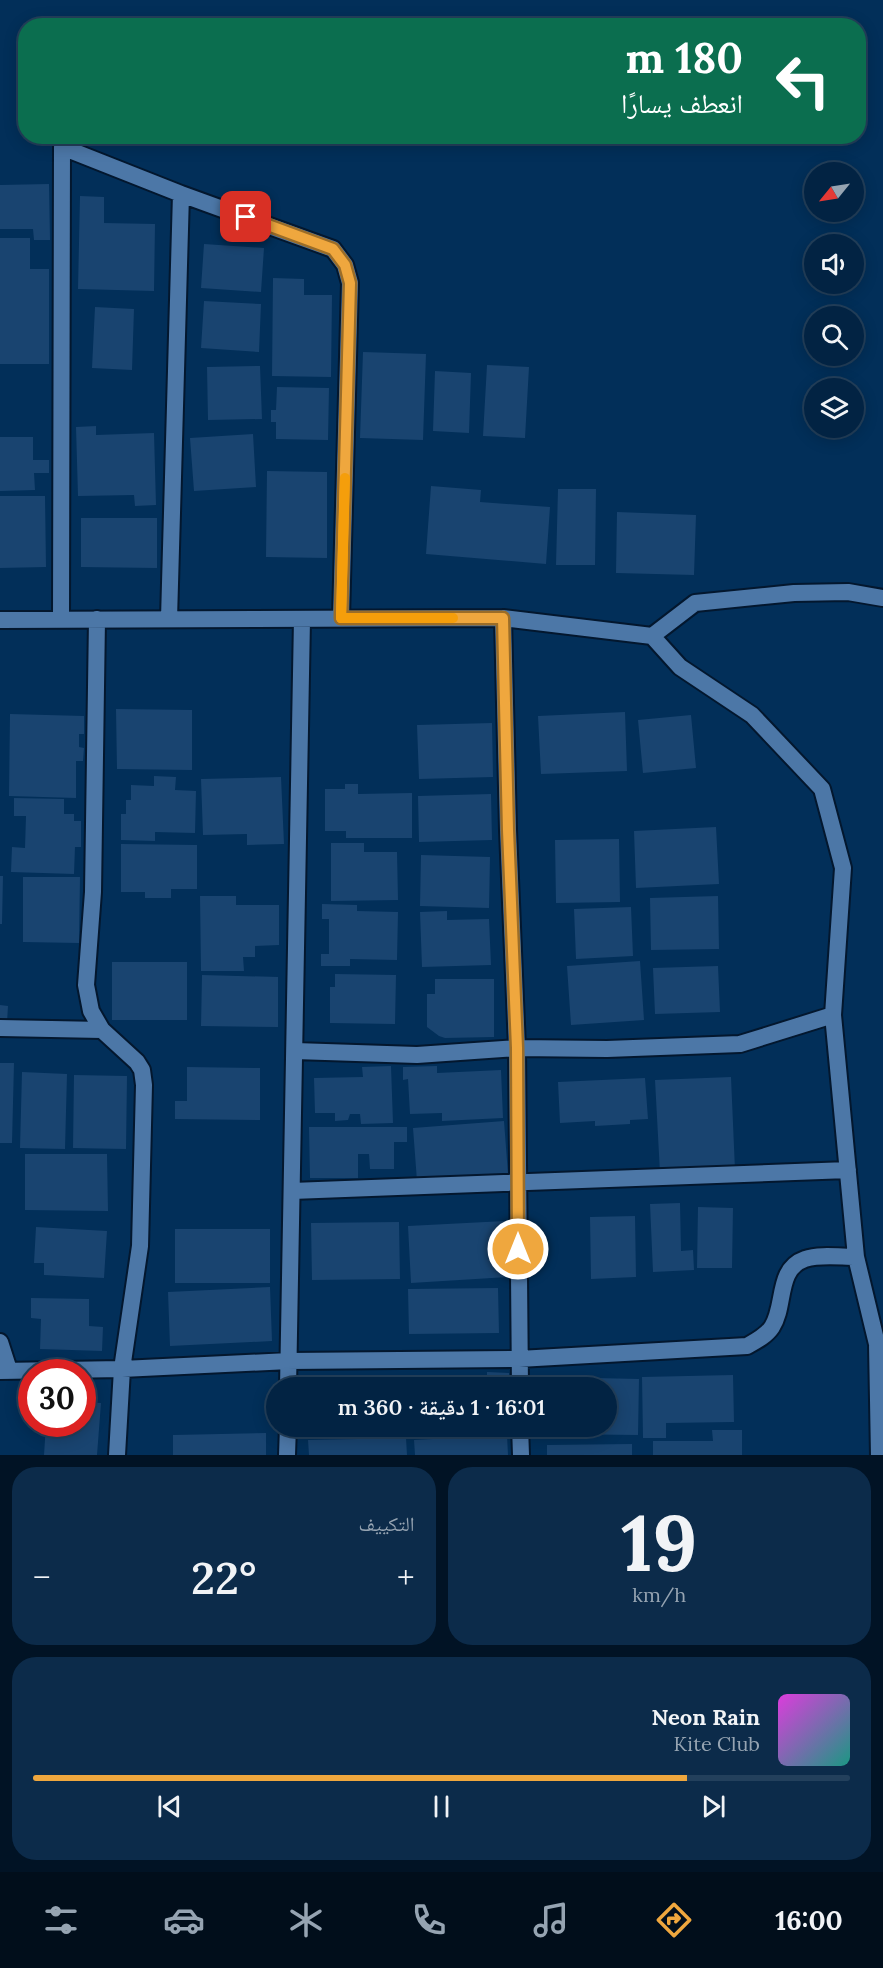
<!DOCTYPE html>
<html lang="ar">
<head>
<meta charset="utf-8">
<style>
  :root { --surface:#022343; --page:#0c2b4a; --text:#f1f3f6; --muted:#96a4b2; --line:#23405c; --accent:#efa73e }
  body { margin:0; font-family:Lora,"Noto Naskh Arabic",serif; background:var(--page); color:var(--text); direction:rtl; height:100vh; display:flex; flex-direction:column; font-size:22px; white-space:nowrap }
  * { box-sizing:border-box; margin:0 }
  p { font-size:20px; color:var(--muted) }
  .icon { flex:none; width:33px; height:33px; fill:none; stroke:currentColor; stroke-width:2; stroke-linecap:round; stroke-linejoin:round }
  .map { position:relative; height:1455px; overflow:hidden; direction:ltr }
  .details { display:flex; flex-direction:column; gap:12px; padding:12px; background:#011325; flex:1 }
  .details>* { flex:none }
  .hud { position:absolute; left:18px; top:18px; width:848px; height:126px; border-radius:24px; box-shadow:0 3px 15px #0003,0 0 0 2px var(--line); direction:rtl; background:#0b6e4f; color:#fff; overflow:hidden }
  .needle { width:39px; rotate:240deg }
  .tools { position:absolute; left:804px; top:162px; display:grid; gap:12px }
  .tools a { display:grid; place-items:center; width:60px; height:60px; border-radius:50%; background:var(--surface); box-shadow:0 3px 15px #0003,0 0 0 2px var(--line); font-size:30px }
  .speed { position:absolute; left:18px; top:1359px; display:flex; gap:12px; font-size:30px; font-weight:700; text-align:center }
  .speed>* { display:grid; place-content:center; width:78px; height:78px; border-radius:50%; background:var(--surface); box-shadow:0 3px 15px #0003,0 0 0 2px var(--line); line-height:1 }
  .speed .limit { border:9px solid #d22; background:#fff; color:#111 }
  .pin { position:absolute; display:grid; place-items:center; width:51px; height:51px; color:#fff; margin:-26px; border-radius:12px; box-shadow:0 3px 9px #0006 }
  .me { position:absolute; width:66px; margin:-33px; rotate:0deg; stroke-linejoin:round; filter:drop-shadow(0 0 4px #0008) }
  .turn { display:flex; align-items:center; gap:21px; height:126px; padding:0 24px; font-size:27px }
  .turn .icon { width:78px; height:78px; stroke-width:2.5 }
  .turn b { display:block; font-size:42px; line-height:51px }
  .big { font-size:45px; font-weight:600; line-height:1.1 }
  .details .widget { flex:1; display:flex; flex-direction:column; justify-content:center; gap:9px; min-width:0; padding:0 21px; border-radius:24px; background:var(--page) }
  .details .dial { align-items:center; gap:0 }
  .dial b { font-size:78px; line-height:1 }
  .song { display:flex; align-items:center; gap:18px }
  .cover { width:72px; height:72px; border-radius:9px; background:linear-gradient(135deg,hsl(300 70% 55%),hsl(170 70% 35%)) }
  .played { height:6px; border-radius:3px; background:linear-gradient(90deg,var(--accent) 80%,var(--line) 80%) }
  .keys { display:flex; justify-content:space-around; direction:ltr }
  .heat { display:flex; justify-content:space-between; align-items:center; font-size:33px; direction:ltr }
  .details .tiles { flex:1; display:grid; gap:12px; grid-template-columns:1fr 1fr }
  .widget:last-child { grid-column:span 2 }
  .trip { position:absolute; left:266px; top:1377px; width:351px; height:60px; border-radius:30px; background:var(--surface); box-shadow:0 3px 15px #0003,0 0 0 2px var(--line); font-weight:600; line-height:60px; text-align:center; direction:rtl }
  .dock { display:flex; height:96px; justify-content:space-around; align-items:center; background:#010e1b; color:var(--muted) }
  .dock .icon { width:42px; height:42px }
  .dock .active { color:var(--accent) }
  .dock b { font-size:27px; color:var(--text) }
  .map>svg:first-child { display:block }
</style>
</head>
<body>
<div class="map">
<svg width="883" height="1455" viewBox="0 0 883 1455">
  <rect width="100%" height="100%" fill="#022f59"/>
  <!-- building -->
  <path fill="#194470" d="M49 184 50 240H34L33 229H0V185Z
    M80 196 104 197V223L155 224 154 291 78 289Z
    M0 238H30V269H49V364H0Z
    M204 244 264 248 261 292 201 288Z
    M273 278 304 279V295H332L331 377 272 376Z
    M204 301 261 304 259 352 201 348Z
    M95 307 134 309 132 370 92 368Z
    M363 352 426 354 423 440 360 438Z
    M487 365 529 367 525 438 483 436Z
    M260 366 262 419 208 420 207 367Z
    M435 371 471 373 469 433 433 431Z
    M277 387 329 388 328 440 276 439V422H271V410H276Z
    M96 426V435L154 433 156 505 135 506 134 495 78 496 76 427Z
    M253 434 256 487 194 491 190 438Z
    M0 437H33V460H49V473H34L35 490 0 491Z
    M267 471 327 472V558L266 557Z
    M431 486 481 490 480 502 550 507 546 564 426 554Z
    M558 489H596L595 565H556Z
    M0 496H45L46 567 0 568Z
    M617 512 696 515 694 575 616 573Z
    M81 518H157V568L81 567Z
    M116 709 192 710V770L117 769Z
    M625 712 627 771 541 774 538 716Z
    M10 714 84 716V734H79V747L84 748 83 761H76V798L9 796Z
    M691 715 696 768 643 773 638 720Z
    M492 723 493 777 419 779 417 725Z
    M154 776 176 777 175 790 196 791 195 833 155 832V841L121 840V814H126V800H131V785L154 786Z
    M281 777 284 844 247 845V834L203 835 201 779Z
    M345 784H358V794L412 793V838H346V831H325V789H345Z
    M491 794 492 840 419 842 418 796Z
    M14 798 64 799V814H74V821H81V847H75L74 874 11 872 12 847 25 848 26 816H14Z
    M716 827 719 884 636 888 634 831Z
    M619 839 620 902 556 903 555 840Z
    M331 843H364V852H397L398 900 331 901Z
    M121 844 197 845V889H171V898H145V892H121Z
    M421 855 490 857 489 908 420 906Z
    M0 876H3L2 924H0Z
    M23 877H80L79 943 23 942Z
    M200 896H236V905H279V945L255 946V957H243L244 971H201Z
    M718 896 719 949 651 950 650 898Z
    M322 904 357 905V911L398 912 397 960 350 959V966H321V954H329V919H322Z
    M631 907 633 956 576 959 574 909Z
    M447 911V920L489 919 491 965 422 967 420 912Z
    M640 961 644 1020 571 1025 567 966Z
    M112 962H187V1020H112Z
    M718 966 720 1012 655 1014 653 968Z
    M335 974 396 975 395 1024 330 1023V987H335Z
    M202 975 278 977V1027L201 1026Z
    M435 979H494V1037L445 1038 439 1036 427 1027V994H435Z
    M0 1005 8 1006 7 1023H0Z
    M0 1063H14L12 1143H0Z
    M391 1066 393 1123 361 1124 360 1114H350L348 1120 335 1121V1113H315L314 1078 363 1077 362 1067Z
    M437 1066V1073L501 1070 503 1118 442 1121V1113L410 1114 408 1079 403 1080V1067Z
    M187 1067 260 1068V1120L175 1119V1101H187Z
    M22 1072 67 1074 65 1149 20 1148Z
    M74 1075 127 1076 126 1149 73 1148Z
    M731 1077 735 1170 660 1173 655 1080Z
    M645 1078 648 1119 630 1120V1124L595 1126V1121L560 1123 558 1082Z
    M504 1121 508 1174 417 1181 413 1128Z
    M309 1127H407V1142H394V1169H370L369 1154H358V1178H310Z
    M25 1154H107L108 1211 25 1210Z
    M680 1203 681 1251 693 1250 694 1270 653 1272 650 1204Z
    M698 1207 733 1208 732 1268H697Z
    M635 1216 636 1277 591 1279 590 1217Z
    M505 1221 508 1277 411 1283 408 1226Z
    M399 1222 400 1279 312 1280 311 1223Z
    M36 1227 107 1231 104 1278 44 1275V1263H34Z
    M175 1229H270V1283H175Z
    M270 1287 272 1341 170 1346 168 1292Z
    M498 1288 499 1333 409 1334 408 1289Z
    M31 1298 89 1299V1326L103 1327 102 1351 40 1349 41 1319 31 1318Z
    M487 1372 509 1373V1388H487Z
    M733 1375 734 1422 666 1423V1438H643L642 1377Z
    M550 1377 639 1379 638 1435 549 1434V1426H606V1388H549Z
    M312 1383 404 1384V1388H312Z
    M82 1402 101 1403 97 1455H44L46 1424H82Z
    M312 1426H404V1432H312Z
    M419 1426H508V1431L418 1428Z
    M712 1430H742V1455H653V1441H713Z
    M266 1433V1455H173V1435Z
    M507 1435 508 1455H415L414 1440Z
    M406 1438 407 1455H309L308 1440Z
    M632 1444V1455H547V1445Z"/>
  <g fill="none" stroke-linecap="round" stroke-linejoin="round">
    <defs>
      <path id="minor" d="M61 618 62 147 181 194 333 249 345 265 350 283 341 618
        M503 618 508 830 517 1048 520 1388
        M97 619 93 892 86 985 91 1011 102 1030 137 1062 142 1070 144 1085 140 1246 122 1369 117 1455
        M169 619 181 194
        M0 620 503 618 652 636 695 603 794 593 848 592 883 598
        M652 636 680 667 752 715 822 789 843 868 833 1015 856 1257 877 1344 879 1455
        M0 1028 102 1030
        M295 1051 417 1055 517 1048 607 1049 740 1044 833 1015
        M292 1191 848 1170
        M0 1342 9 1370
        M0 1371 122 1369 289 1361 519 1359 747 1346C756 1341 766 1336 772 1327 786 1305 776 1269 805 1259 820 1254 840 1257 856 1257
        M288 1388 302 619
        M520 1426 521 1455
        M287 1455 288 1426"/>
    </defs>
    <!-- minor casing -->
    <use href="#minor" stroke="#03172e" stroke-width="20"/>
    <!-- minor -->
    <use href="#minor" stroke="#4c77a7" stroke-width="16"/>
  </g>
  <g fill="none" stroke-linecap="round" stroke-linejoin="round">
    <defs>
      <path id="route" d="M246 217 333 249 345 265 350 283 341 618H503L508 830 517 1048 518 1249"/>
    </defs>
    <!-- route casing -->
    <use href="#route" stroke="#9b6d28" stroke-width="15"/>
    <!-- route -->
    <use href="#route" stroke="#efa73e" stroke-width="10"/>
    <!-- slow -->
    <path stroke="#f59e0b" stroke-width="10" d="M345 478 341 618H453"/>
  </g>
</svg>
<div class="tools">
<a><svg class="needle" viewBox="-14 -14 28 28"><path d="M0-13l5 13h-10z" fill="#e53935"/><path d="M0 13l5-13h-10z" fill="#96a4b2"/></svg></a>
<a><svg class="icon" aria-label="sound" viewBox="0 0 24 24"><path d="M4 9h4l5-4v14l-5-4H4zM17 9q2 3 0 6"/></svg></a>
<a><svg class="icon" aria-label="search" viewBox="0 0 24 24"><circle cx="10" cy="10" r="6"/><path d="M15 15l6 6"/></svg></a>
<a><svg class="icon" aria-label="layers" viewBox="0 0 24 24"><path d="M12 4l9 5-9 5-9-5zM3 14l9 5 9-5"/></svg></a>
</div>
<div class="speed"><div class="limit">30</div></div>
<div class="pin" style="left:246px;top:217px;background:#d93025"><svg class="icon" aria-label="arrive" viewBox="0 0 24 24"><path d="M6 21V4h12l-3 4 3 4H6"/></svg></div>
<svg class="me" style="left:518px;top:1249px" viewBox="-20 -20 40 40"><circle r="17" fill="#efa73e" stroke="#fff" stroke-width="3"/><path d="M0-11L8 9 0 5-8 9z" fill="#fff"/></svg>
<div class="trip">16:01 · 1 دقيقة · 360 m</div>
<div class="hud">
<div class="turn"><svg class="icon" aria-label="left" viewBox="0 0 24 24"><path d="M17 20v-9H6M10 6l-5 5 5 5"/></svg><div><b>180 m</b>انعطف يسارًا</div></div>
</div>
</div>
<section class="details">
<div class="tiles">
<div class="widget dial"><b>19</b><p>km/h</p></div>
<div class="widget"><p>التكييف</p>
<div class="heat"><a>−</a><b class="big">22°</b><a>+</a></div>
</div>
<div class="widget">
<div class="song"><i class="cover"></i><div><b>Neon Rain</b><p>Kite Club</p></div></div>
<div class="played"></div>
<div class="keys"><svg class="icon" aria-label="previous" viewBox="0 0 24 24"><path d="M18 5L8 12l10 7zM5 5v14"/></svg><svg class="icon" aria-label="pause" viewBox="0 0 24 24"><path d="M8 5v14M16 5v14"/></svg><svg class="icon" aria-label="next" viewBox="0 0 24 24"><path d="M6 5l10 7-10 7zM19 5v14"/></svg></div>
</div>
</div>
</section>
<nav class="dock">
<b>16:00</b>
<svg class="icon active" aria-label="directions" viewBox="0 0 24 24"><path d="M12 3l9 9-9 9-9-9zM9 14v-3h6M13 9l2 2-2 2"/></svg>
<svg class="icon" aria-label="music" viewBox="0 0 24 24"><path d="M9 18V5l10-2v13"/><circle cx="6" cy="18" r="3"/><circle cx="16" cy="16" r="3"/></svg>
<svg class="icon" aria-label="phone" viewBox="0 0 24 24"><path d="M5 4h4l2 5-3 2q2 4 5 5l2-3 5 2v4C11 20 4 13 5 4z"/></svg>
<svg class="icon" aria-label="climate" viewBox="0 0 24 24"><path d="M12 3v18M4 7l16 10M4 17L20 7"/></svg>
<svg class="icon" aria-label="car" viewBox="0 0 24 24"><path d="M5 17H2v-5l4-1 3-4h7l3 4 3 1v5h-3M9 17h6M6 11h13"/><circle cx="7" cy="17" r="2"/><circle cx="17" cy="17" r="2"/></svg>
<svg class="icon" aria-label="filters" viewBox="0 0 24 24"><path d="M4 7h16M4 17h16"/><circle cx="9" cy="7" r="2"/><circle cx="15" cy="17" r="2"/></svg>
</nav>
</body>
</html>
